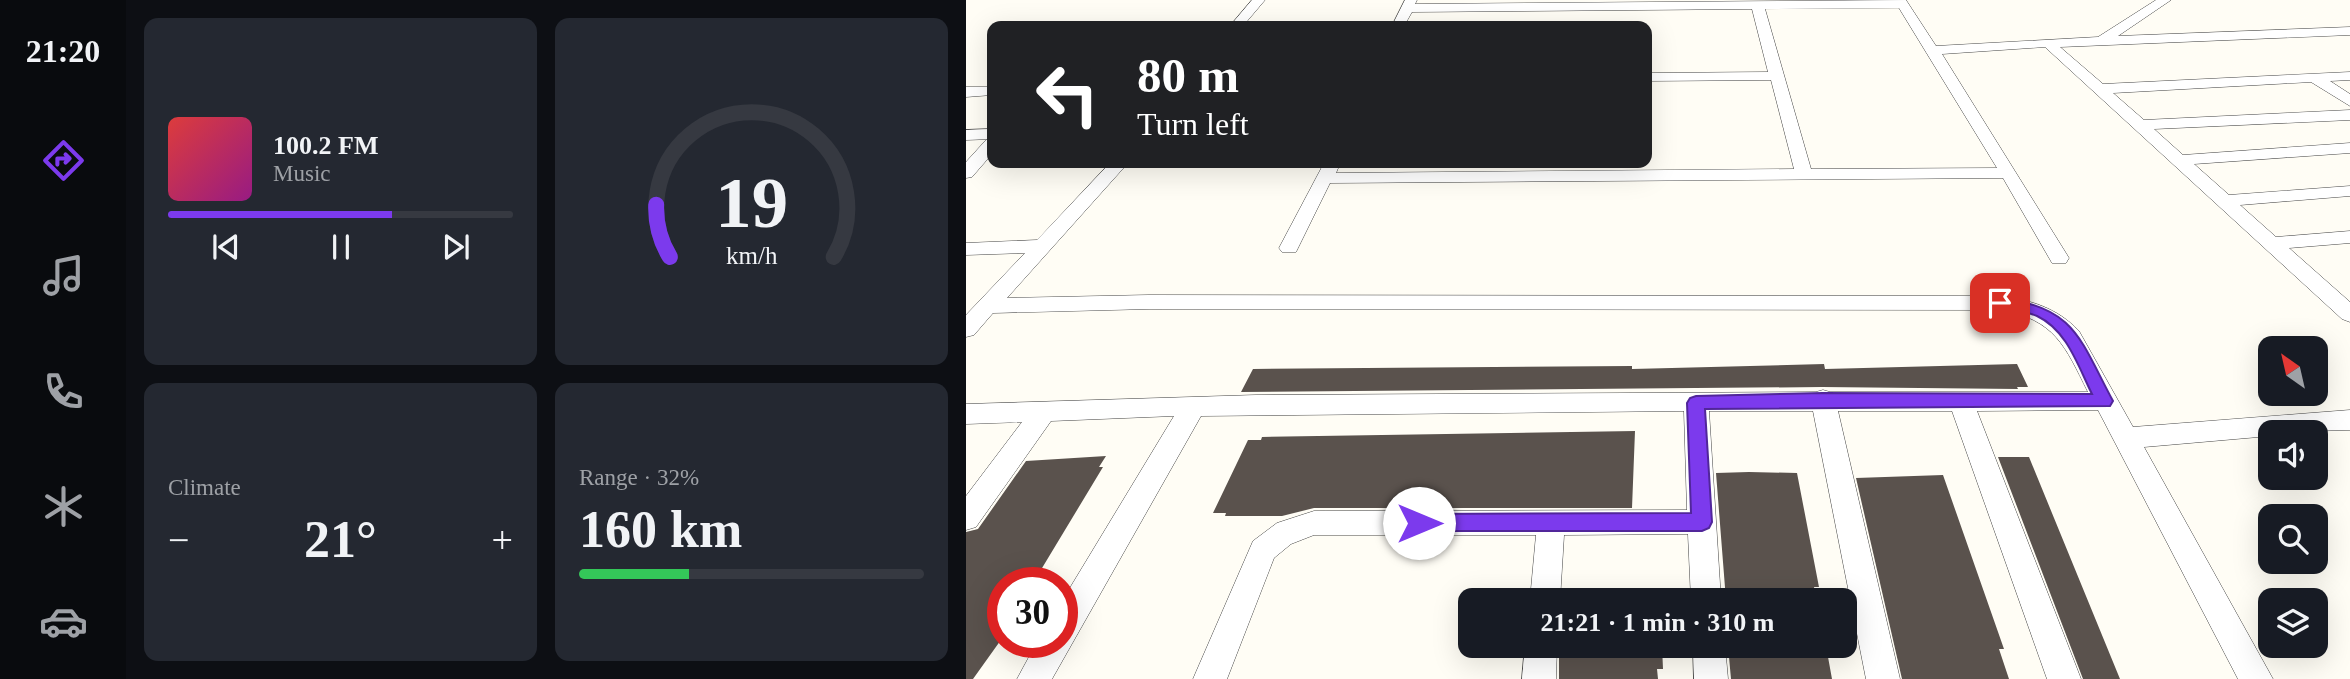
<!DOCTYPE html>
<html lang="en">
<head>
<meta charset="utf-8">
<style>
  :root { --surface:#171b24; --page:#242831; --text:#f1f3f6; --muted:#9ea1a6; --line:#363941; --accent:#7c3aed }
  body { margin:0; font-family:Georgia,serif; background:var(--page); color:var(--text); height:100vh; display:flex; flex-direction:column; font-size:26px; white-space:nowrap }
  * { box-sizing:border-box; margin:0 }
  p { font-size:23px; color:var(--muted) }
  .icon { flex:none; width:38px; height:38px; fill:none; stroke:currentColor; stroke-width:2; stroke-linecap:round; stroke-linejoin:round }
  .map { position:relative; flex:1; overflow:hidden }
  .drawer { display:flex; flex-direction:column; gap:18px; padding:18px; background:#0d0f14; width:840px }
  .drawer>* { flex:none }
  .top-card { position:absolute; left:21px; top:21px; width:665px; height:147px; border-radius:14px; box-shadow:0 7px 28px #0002; background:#202124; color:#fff; overflow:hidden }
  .needle { width:46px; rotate:326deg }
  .fabs { position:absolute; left:1292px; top:336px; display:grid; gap:14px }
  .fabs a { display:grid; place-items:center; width:70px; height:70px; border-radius:14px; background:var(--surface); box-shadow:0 7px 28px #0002; font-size:35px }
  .speed { position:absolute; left:21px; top:567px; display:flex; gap:14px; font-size:35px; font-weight:700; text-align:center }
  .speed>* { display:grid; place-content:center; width:91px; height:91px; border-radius:50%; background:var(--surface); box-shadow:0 7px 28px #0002; line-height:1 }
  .speed .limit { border:10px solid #d22; background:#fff; color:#111 }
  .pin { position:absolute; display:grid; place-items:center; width:60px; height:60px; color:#fff; margin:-30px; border-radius:14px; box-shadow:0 4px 10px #0006 }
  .me { position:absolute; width:77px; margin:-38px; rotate:90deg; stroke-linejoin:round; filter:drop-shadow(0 0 5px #0008) }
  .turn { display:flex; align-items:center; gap:24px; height:147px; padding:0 35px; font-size:32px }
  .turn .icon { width:91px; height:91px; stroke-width:2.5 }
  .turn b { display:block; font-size:49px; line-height:60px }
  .big { font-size:52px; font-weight:800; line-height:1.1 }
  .drawer .widget { flex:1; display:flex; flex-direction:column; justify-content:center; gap:10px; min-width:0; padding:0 24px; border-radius:14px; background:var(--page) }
  .drawer .dial { align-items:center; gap:0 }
  .dial svg { height:182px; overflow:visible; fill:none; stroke:var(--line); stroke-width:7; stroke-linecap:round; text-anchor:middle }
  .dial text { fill:var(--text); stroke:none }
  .song { display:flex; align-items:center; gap:21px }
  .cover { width:84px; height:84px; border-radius:10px; background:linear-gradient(135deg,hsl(0 70% 55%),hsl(310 70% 35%)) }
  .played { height:7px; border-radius:4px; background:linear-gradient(90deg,var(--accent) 65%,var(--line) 65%) }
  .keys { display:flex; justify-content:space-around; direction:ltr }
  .heat { display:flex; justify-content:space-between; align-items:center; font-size:38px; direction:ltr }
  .charge { height:10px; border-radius:5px; background:linear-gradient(90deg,#34c759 32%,var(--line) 0) }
  .drawer .tiles { flex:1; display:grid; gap:18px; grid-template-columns:repeat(2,1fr) }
  .trip { position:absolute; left:492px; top:588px; width:399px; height:70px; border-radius:14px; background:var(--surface); box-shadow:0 7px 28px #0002; font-weight:800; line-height:70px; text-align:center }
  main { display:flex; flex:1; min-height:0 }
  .tab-bar { display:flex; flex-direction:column; width:126px; justify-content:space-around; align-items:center; background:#090b0e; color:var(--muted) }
  .tab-bar .icon { width:49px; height:49px }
  .tab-bar .active { color:var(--accent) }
  .tab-bar b { font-size:32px; color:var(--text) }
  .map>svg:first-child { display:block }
</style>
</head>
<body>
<main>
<nav class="tab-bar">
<b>21:20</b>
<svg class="icon active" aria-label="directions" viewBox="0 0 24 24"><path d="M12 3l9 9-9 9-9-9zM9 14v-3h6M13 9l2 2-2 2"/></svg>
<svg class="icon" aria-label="music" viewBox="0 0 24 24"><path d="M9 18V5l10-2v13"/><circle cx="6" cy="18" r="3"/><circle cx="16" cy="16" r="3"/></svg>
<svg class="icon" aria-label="phone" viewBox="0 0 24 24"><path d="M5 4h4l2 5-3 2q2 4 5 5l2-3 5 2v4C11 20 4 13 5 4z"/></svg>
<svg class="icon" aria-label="climate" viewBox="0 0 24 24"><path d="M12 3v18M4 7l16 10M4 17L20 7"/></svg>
<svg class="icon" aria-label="car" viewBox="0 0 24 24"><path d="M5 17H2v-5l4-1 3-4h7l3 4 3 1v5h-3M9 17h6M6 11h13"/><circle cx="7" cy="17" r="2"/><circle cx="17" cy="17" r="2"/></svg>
</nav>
<section class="drawer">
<div class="tiles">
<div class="widget">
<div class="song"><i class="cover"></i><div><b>100.2 FM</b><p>Music</p></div></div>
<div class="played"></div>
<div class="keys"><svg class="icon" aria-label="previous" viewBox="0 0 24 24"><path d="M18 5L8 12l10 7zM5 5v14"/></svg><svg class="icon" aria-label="pause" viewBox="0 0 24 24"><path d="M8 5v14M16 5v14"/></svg><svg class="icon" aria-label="next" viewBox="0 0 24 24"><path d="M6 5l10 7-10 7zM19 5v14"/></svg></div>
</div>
<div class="widget dial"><svg viewBox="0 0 100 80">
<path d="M14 69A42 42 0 1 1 86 69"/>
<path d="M14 69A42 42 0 0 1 8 46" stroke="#7c3aed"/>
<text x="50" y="56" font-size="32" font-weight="700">19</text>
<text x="50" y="72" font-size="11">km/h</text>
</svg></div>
<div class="widget"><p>Climate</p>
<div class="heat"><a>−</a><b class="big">21°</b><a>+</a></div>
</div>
<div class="widget"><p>Range · 32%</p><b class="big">160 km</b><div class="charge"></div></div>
</div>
</section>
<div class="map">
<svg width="1384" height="679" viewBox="0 0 1384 679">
  <rect width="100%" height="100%" fill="#fffdf5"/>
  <!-- building -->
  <path fill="#5a524d" d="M858 364 859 369 1051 364 1062 387H1051L1052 389 856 387 275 392 287 369 666 366V369Z
    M669 431 666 508H348L316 516H259L260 513H247L282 440H295L296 437Z
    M140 456 133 467H137L67 583H37V637L7 679H0V532L12 529 60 461Z
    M1032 457H1063L1154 679H1117Z
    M783 472 831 473 853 587H848L851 600H760L750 473Z
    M977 475 1038 649H1033L1043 679H936L890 478Z
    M593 646H696L697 669H691L692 679H593Z
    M762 646H860L866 679H765Z"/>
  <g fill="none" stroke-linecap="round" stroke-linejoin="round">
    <defs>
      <path id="minor" d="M286 0H299L277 26H264Z
        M439 0H451L449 4 940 0 970 46 1132 37 1190 0H1205L1152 36 1384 27V35L1094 47 1137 84 1384 72V80L1364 81 1384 94V106L1345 82 1147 93 1178 120 1384 110V120L1188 129 1217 155 1384 143V153L1228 164 1263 195 1384 186V196L1274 205 1310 237 1384 231V243L1323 248 1384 302V322L1376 319 1079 47 976 54 1103 258 1100 263H1086L1037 178 364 183 330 252H316L313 248 358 163H370L373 166 370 173 828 169 805 80 681 81V73L802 72 786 9 446 12 438 26H426ZM933 8 1031 168 845 169 799 9Z
        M0 87H26V95L0 97Z
        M26 129V139L0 140V130Z
        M26 139V154L6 177 0 178V162L20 140Z
        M144 163H162L41 298 183 295 1034 296C1065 300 1091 308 1113 331L1167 427 1384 410V430L1304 432V436L1178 447 1307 679H1272L1132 410 1011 411 1115 679H1081L986 411H872L934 679H900L847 411H743L755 600H725L722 534 598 535 594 600H564L570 535H348L325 544 308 558 261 679H227L287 541 311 523 348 511 721 510 718 411 235 416 86 679H51L71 642H96V601L208 416 85 421 10 527 0 530V496L56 422 0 424V404L290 395 850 392 857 390 864 392H1122C1099 346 1089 319 1034 310L183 309 27 313 8 335 0 337V315L59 253 0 255V243L71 240Z
        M559 646H591L590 679H556Z
        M727 646H759L762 679H728Z"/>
    </defs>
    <!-- minor casing -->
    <use href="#minor" stroke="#444" stroke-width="1"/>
    <!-- minor -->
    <use href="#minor" fill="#fff" fill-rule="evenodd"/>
  </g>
  <!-- route -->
  <path fill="#7c3aed" stroke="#51269a" stroke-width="2" d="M1034 298C1110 307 1114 340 1147 401L1144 406 739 409 746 522 743 528 736 531H453L446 529 444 523 446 516 453 514 725 513 721 403 724 398 730 396 857 393 1126 394C1112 366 1101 330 1071 316 1057 310 1042 311 1028 307L1026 303Z"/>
</svg>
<div class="fabs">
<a><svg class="needle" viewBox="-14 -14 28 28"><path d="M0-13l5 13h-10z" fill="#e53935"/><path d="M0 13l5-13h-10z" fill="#9ea1a6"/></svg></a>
<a><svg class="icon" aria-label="sound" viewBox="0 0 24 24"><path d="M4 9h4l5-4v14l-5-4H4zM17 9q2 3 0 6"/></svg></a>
<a><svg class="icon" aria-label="search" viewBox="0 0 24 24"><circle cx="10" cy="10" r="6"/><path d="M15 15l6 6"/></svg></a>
<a><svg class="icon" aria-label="layers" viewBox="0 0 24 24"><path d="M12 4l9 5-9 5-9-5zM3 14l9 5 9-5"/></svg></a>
</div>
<div class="speed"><div class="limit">30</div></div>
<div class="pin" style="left:1034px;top:303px;background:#d93025"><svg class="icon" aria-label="arrive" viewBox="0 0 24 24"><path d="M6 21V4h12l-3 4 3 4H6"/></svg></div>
<svg class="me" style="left:453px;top:523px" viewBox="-20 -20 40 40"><circle r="19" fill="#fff"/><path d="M0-13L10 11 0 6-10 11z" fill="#7c3aed"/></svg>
<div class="trip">21:21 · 1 min · 310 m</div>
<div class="top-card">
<div class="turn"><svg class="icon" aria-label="left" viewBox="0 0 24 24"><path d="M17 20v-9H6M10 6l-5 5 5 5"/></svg><div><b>80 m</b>Turn left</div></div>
</div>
</div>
</main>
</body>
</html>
